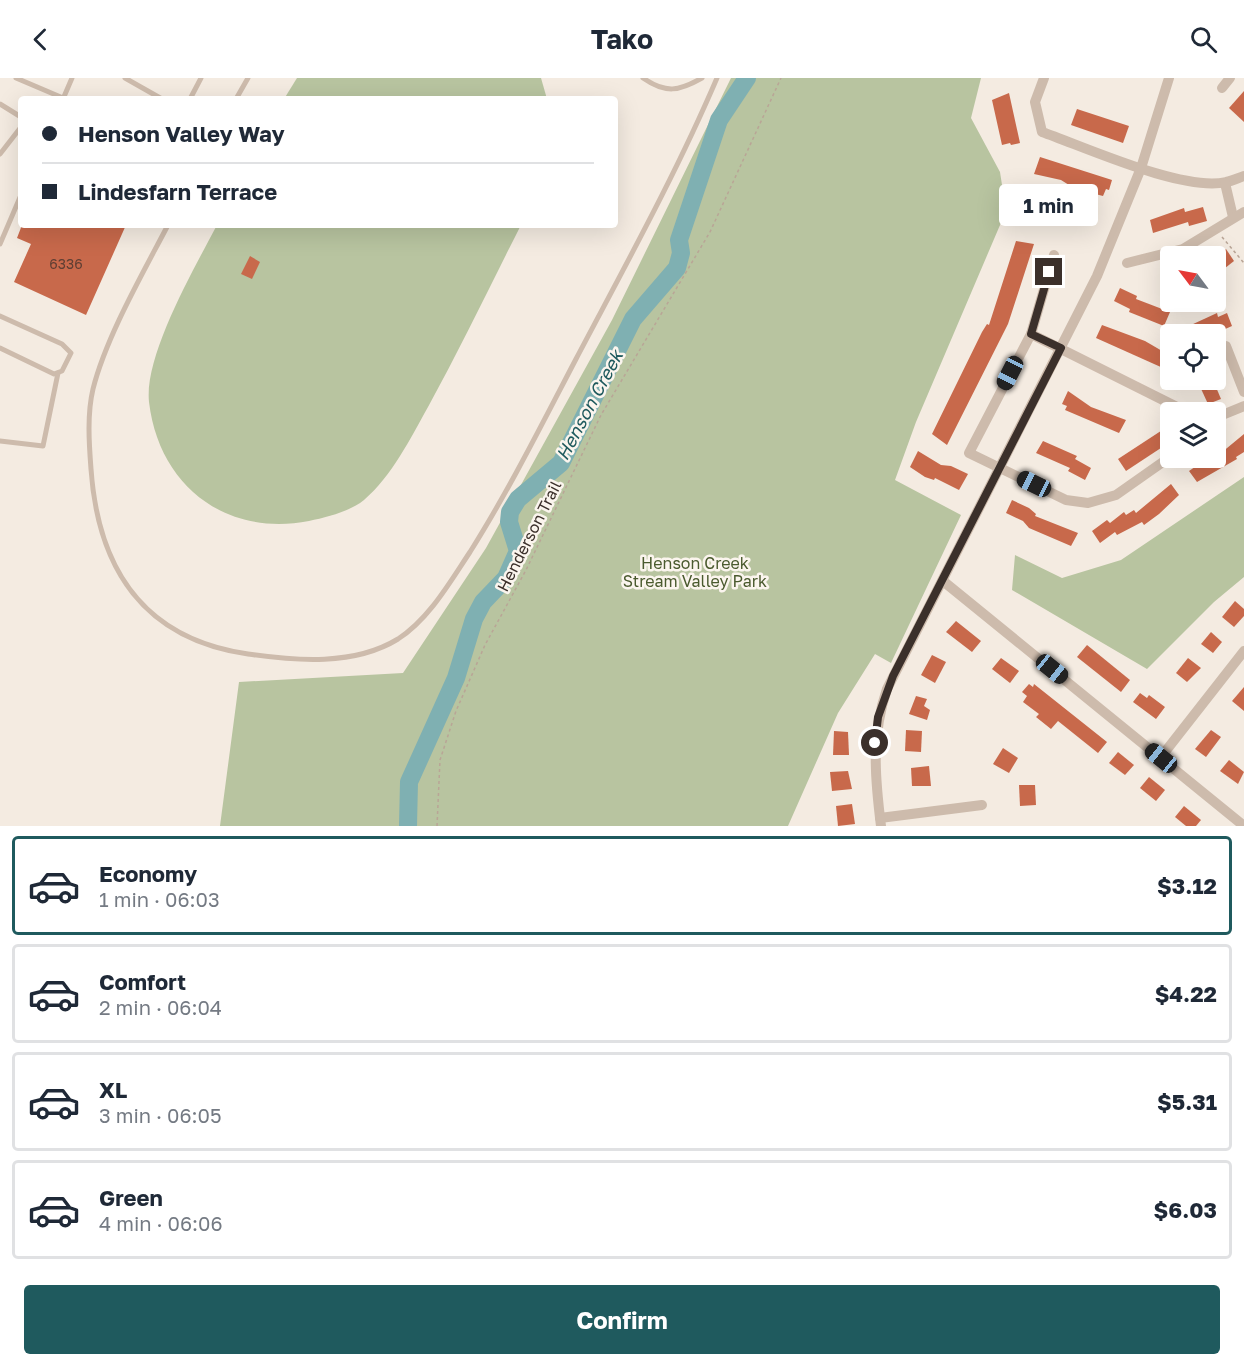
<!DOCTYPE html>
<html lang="en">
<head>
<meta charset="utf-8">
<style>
  :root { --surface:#fff; --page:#f6f6f7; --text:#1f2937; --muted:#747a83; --line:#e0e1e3; --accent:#1f5a5e }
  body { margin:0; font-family:"Golos Text",sans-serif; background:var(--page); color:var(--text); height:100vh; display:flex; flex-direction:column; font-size:22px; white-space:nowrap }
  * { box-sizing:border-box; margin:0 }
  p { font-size:20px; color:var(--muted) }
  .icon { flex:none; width:33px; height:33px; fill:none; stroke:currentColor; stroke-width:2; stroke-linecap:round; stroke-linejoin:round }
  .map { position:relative; height:748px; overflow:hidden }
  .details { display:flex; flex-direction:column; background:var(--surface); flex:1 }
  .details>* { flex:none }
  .guide { position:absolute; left:18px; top:18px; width:600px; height:132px; border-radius:6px; box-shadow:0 6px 24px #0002; display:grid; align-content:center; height:132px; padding:0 24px; background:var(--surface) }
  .needle { width:39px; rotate:302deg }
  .fabs { position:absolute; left:1160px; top:168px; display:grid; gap:12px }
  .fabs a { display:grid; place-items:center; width:66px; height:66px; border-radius:6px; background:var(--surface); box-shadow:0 6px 24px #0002; font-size:30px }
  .end { position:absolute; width:27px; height:27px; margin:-14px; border:8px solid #3b302b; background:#fff; box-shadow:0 0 0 3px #fff }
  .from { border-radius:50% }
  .bubble { position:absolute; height:42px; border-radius:6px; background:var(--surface); box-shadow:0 6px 24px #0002; font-size:20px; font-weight:700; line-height:42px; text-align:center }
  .car { position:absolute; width:18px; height:36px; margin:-18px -9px; border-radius:8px; box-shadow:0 0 4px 2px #0007; background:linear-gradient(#222 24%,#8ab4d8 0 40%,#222 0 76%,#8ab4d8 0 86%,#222 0) }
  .guide b { display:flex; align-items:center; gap:21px; height:57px; font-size:22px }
  .guide b+b { border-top:2px solid var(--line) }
  .guide i { width:15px; height:15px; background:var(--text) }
  ul { padding:10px 0 0; list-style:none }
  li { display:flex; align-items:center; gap:18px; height:99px; margin:0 12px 9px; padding:0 12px; border:3px solid var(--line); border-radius:6px }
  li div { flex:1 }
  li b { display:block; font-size:22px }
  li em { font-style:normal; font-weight:700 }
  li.on { border-color:var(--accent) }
  li>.icon { width:54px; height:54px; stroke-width:1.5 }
  .action { display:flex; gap:12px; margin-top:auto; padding:12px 24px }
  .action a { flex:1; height:69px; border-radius:6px; background:var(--accent); color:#fff; font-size:24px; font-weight:700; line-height:69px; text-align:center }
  header { display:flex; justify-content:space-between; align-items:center; height:78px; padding:0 24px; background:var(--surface); font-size:27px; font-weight:700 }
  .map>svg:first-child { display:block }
</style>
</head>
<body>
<header><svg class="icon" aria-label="back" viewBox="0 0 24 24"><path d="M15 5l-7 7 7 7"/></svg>Tako<svg class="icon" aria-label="search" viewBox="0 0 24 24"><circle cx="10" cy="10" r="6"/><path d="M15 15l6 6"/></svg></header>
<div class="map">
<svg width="1244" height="748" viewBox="0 0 1244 748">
  <rect width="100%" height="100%" fill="#f4ebe1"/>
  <g fill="#b8c4a0">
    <path d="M297,0h244l6,21h-263z"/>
    <path d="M731,0h250l-10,40 29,54 6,39 -90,211 -21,58 66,35 -70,148 -16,-9 -37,59 -50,113h-568l19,-144 164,-9 83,-125 126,-228z"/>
    <path d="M217,147h304c-31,61 -60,122 -93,182 -18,32 -36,69 -64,93 -15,12 -37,17 -55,21 -83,16 -150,-35 -160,-119 -5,-47 46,-135 68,-177z"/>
    <path d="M1244,399v100l-30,25 -67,67 -135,-79 3,-35 47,23 59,-18z"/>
  </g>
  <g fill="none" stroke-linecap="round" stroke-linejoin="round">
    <path stroke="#7fb0b2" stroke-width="18" d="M408,748l1,-44 47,-104 18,-59 9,-17 23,-24 12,-27 -9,-29 1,-10 8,-13 43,-36 72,-144 44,-51 4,-15 -2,-13 40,-120 28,-42"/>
  </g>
  <g fill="#c8694b">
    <path d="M1244,13v31l-15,-14z"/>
    <path d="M1009,15l11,50 -9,2 -1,-2 -8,2 -10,-45z"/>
    <path d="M1077,31l52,17 -6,17 -52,-18z"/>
    <path d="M1040,79l72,23 -3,10 -3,-1 -3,7 -35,-9 1,-2 -8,-5 -27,-6z"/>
    <path d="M1203,129l4,14 -18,5 -1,-4 -35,11 -3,-13 34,-12 1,4z"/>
    <path d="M22,147h104l-40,90 -72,-33 17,-38 -14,-6z"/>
    <path d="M1016,163l18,3 -26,80 -61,121 -15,-11 50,-102 5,-8 2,1z"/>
    <path d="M1226,171l8,12 -19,15v-18z"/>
    <path d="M250,178l10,6 -8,17 -11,-5z"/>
    <path d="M1120,210l17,8 -1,3 34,13 -6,14 -35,-14 1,-3 -16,-8z"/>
    <path d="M1217,235l1,4 9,-4 5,13 -9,4 -1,-4 -27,8 -4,-9z"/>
    <path d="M1102,247l43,16 24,14 -6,13 -67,-30z"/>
    <path d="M1197,302h16l8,19 -13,5z"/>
    <path d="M1068,313l23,16 35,13 -7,13 -54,-23 2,-4 -5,-2z"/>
    <path d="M1170,347v17l-44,29 -8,-12z"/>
    <path d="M1244,356v18l-8,5 1,2 -40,23 -8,-11 16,-11 10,-2z"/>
    <path d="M1043,363l34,15 -2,3 16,9 -6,12 -17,-9 2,-3 -34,-15z"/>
    <path d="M918,373l23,14 10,1 17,8 -9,16 -24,-12 -1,2 -9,-3 -15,-10z"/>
    <path d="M1171,406l8,11 -20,19 -15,11 -2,-3 -25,13 -2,-3 -15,11 -8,-12 15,-11 3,3 14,-11 2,3 8,-5 2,3z"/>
    <path d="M1012,422l17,8 7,6 -1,2 43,17 -7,13 -42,-18 -6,-7 -17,-8z"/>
    <path d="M1235,523l9,8v7l-10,11 -12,-10z"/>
    <path d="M956,543l25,20 -9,11 -26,-20z"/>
    <path d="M1211,554l11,10 -9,11 -12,-9z"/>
    <path d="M1087,567l43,35 -9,12 -44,-35z"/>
    <path d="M932,577l14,7 -11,21 -14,-8z"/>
    <path d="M1001,580l18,13 -9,12 -18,-14z"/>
    <path d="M1188,580l13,10 -14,14 -11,-9z"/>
    <path d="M1029,606l4,3 1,-3 73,58 -9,11 -40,-32 -7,8 -15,-12 3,-3 -16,-12 4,-6 -5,-4z"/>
    <path d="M1244,609v24l-12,-10z"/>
    <path d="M1140,615l7,5 2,-3 16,12 -9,12 -23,-17z"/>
    <path d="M916,618l11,3 -3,7 6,4 -3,10 -18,-6z"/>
    <path d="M906,652l16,1 -1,21 -16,-1z"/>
    <path d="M1211,652l10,7 -15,20 -11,-8z"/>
    <path d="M834,653l14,1 1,23h-16z"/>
    <path d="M1003,670l15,10 -9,15 -16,-9z"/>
    <path d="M1118,674l16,13 -9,10 -16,-12z"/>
    <path d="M1229,682l15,12 -6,12 -18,-13z"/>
    <path d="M929,688l2,20h-19l-1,-18z"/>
    <path d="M848,693l4,18 -20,2 -2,-19z"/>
    <path d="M1149,699l16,13 -9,11 -16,-13z"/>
    <path d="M1019,707h16l1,20 -16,1z"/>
    <path d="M852,726l3,20 -17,2 -2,-20z"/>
    <path d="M1184,728l17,14 -5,6h-10l-11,-9z"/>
  </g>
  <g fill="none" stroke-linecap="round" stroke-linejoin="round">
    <g stroke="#b9a596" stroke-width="1.5" stroke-dasharray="3 3" stroke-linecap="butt">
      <path d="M1222,159l22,26"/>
      <path d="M437,748l3,-66 16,-49 29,-66 41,-75 75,-155 109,-183 71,-154"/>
    </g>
    <g stroke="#cdbbac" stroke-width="5">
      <path d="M16,0l47,20"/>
      <path d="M125,0l37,21"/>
      <path d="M643,0c23,16 36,13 59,0"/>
      <path d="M63,21l9,-21"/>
      <path d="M190,21l11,-21"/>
      <path d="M236,21l12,-21"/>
      <path d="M0,26l21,13"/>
      <path d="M0,76l21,-27"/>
      <path d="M168,147c-25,48 -62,112 -75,164 -6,25 -4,54 -2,80 7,100 53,170 157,185 48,7 106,12 150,-15 31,-20 52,-57 72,-87 39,-62 72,-128 106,-193 49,-93 100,-185 141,-281"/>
      <path d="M0,166l21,-49"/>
      <path d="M0,238l62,28 9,9 -9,18 -8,3 -54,-26"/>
      <path d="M0,363l43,5 15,-73"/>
    </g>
    <g stroke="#cdbbac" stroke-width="10">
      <path d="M1044,0l-9,24 7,30c43,15 141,60 184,50 6,-1 12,-4 18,-6"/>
      <path d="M1222,10l8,-10"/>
      <path d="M1225,105l8,34"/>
      <path d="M1054,177l-23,79 -62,119 97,47 22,3 28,-8 54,-38"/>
      <path d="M1127,185l56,-14 61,-37"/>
      <path d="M1031,256l156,78"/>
      <path d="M1226,268l18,46"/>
      <path d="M1215,340l29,-12"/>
      <path d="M943,503l301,245"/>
      <path d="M1161,679l83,-106"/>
      <path d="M880,740l102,-13"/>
      <path d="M881,748c-6,-48 -10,-91 6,-137l210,-413 44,-108 28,-90"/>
    </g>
  </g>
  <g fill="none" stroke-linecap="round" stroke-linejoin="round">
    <path stroke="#3b302b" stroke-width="8" d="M875,665l3,-26 15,-41 168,-328 -30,-14 18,-62"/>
  </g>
  <g text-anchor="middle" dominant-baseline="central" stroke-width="5" stroke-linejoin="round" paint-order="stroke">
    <g font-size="14" fill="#5e3e33">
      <text x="66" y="185">6336</text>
    </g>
    <g font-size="16" fill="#3b302b" stroke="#fbf5ee">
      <text transform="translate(529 458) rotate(-63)">Henderson Trail</text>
    </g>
    <g font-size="16" fill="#4a5a2e" stroke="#fbf5ee">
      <text x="695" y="485">Henson Creek<tspan x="695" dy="18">Stream Valley Park</tspan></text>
    </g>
    <g font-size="18" font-style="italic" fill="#1f5a5e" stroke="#fbf5ee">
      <text transform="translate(589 327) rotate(-62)">Henson Creek</text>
    </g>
  </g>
</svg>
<div class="fabs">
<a><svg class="needle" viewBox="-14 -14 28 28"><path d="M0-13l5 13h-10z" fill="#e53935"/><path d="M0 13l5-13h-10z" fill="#747a83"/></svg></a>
<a><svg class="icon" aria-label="locate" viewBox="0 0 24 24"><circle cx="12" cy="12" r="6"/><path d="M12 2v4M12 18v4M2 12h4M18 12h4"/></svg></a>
<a><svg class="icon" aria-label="layers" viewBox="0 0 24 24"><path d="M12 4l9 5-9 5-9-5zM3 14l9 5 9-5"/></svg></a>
</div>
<i class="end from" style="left:875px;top:665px"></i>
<i class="end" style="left:1049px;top:194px"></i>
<div class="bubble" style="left:999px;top:106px;width:99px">1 min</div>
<i class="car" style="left:1010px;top:295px;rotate:207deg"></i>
<i class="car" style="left:1034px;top:406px;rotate:296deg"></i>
<i class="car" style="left:1052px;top:591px;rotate:129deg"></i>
<i class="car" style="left:1161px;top:680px;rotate:309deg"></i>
<div class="guide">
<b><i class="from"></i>Henson Valley Way</b>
<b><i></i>Lindesfarn Terrace</b>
</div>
</div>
<section class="details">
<ul>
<li class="on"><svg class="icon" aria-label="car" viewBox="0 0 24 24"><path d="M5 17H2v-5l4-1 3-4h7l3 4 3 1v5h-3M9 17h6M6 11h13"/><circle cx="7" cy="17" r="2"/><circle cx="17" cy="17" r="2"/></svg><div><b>Economy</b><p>1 min · 06:03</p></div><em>$3.12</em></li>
<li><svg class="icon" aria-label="car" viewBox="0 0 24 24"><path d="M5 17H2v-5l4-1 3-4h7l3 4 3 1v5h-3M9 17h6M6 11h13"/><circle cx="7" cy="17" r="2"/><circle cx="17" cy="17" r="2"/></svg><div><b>Comfort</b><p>2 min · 06:04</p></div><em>$4.22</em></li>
<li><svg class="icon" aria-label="car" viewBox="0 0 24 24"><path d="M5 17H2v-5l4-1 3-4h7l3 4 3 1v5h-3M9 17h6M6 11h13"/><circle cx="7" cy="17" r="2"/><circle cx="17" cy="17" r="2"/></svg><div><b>XL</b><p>3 min · 06:05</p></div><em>$5.31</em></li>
<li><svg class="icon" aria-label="car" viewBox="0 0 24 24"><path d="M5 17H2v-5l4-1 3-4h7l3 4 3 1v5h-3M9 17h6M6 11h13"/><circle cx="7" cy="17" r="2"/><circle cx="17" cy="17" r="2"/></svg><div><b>Green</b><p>4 min · 06:06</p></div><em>$6.03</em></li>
</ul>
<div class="action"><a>Confirm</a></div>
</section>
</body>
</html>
